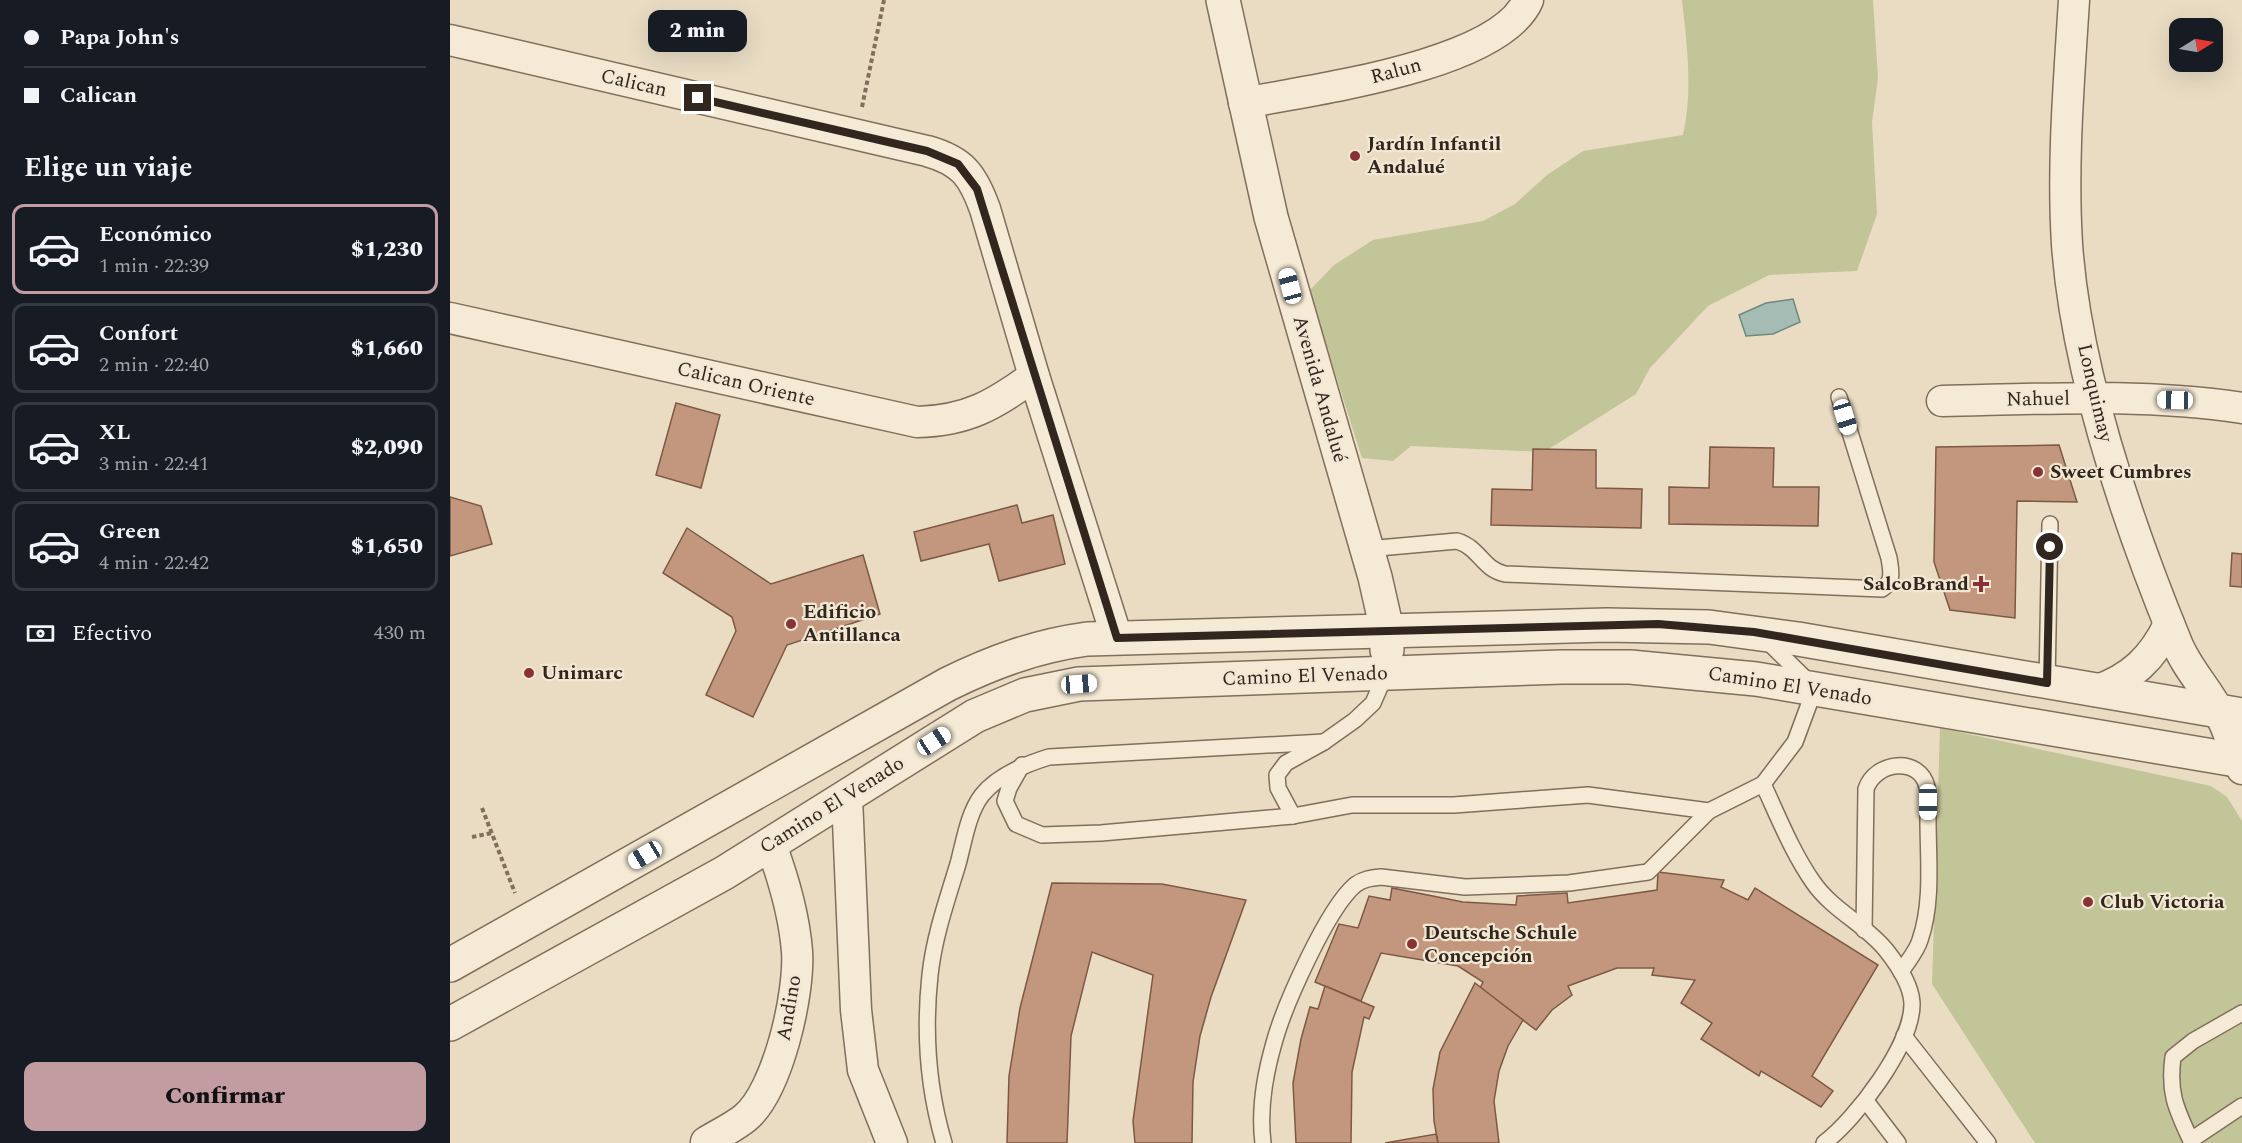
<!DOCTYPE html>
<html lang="es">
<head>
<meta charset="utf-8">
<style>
  :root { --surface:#171b24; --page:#242831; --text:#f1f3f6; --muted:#9ea1a6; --line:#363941; --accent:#c29ca0 }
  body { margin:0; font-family:Spectral,serif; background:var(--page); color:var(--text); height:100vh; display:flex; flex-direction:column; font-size:22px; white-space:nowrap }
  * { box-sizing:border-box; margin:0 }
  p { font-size:20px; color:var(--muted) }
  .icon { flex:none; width:33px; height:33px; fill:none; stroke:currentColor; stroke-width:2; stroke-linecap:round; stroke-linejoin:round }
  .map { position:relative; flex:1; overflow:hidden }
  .panel { display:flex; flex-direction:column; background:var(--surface); width:450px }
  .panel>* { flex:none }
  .guide { display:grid; align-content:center; height:132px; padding:0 24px; background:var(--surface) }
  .needle { width:39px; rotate:79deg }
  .fabs { position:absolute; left:1719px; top:18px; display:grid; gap:12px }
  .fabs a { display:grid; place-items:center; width:54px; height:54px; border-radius:12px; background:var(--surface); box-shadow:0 6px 24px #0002; font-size:30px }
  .end { position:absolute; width:27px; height:27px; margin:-14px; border:8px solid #32271e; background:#fff; box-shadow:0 0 0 3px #fff }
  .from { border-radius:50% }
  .bubble { position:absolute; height:42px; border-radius:12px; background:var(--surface); box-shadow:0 6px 24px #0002; font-size:20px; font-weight:800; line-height:42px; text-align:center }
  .car { position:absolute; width:18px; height:36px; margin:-18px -9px; border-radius:8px; box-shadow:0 0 4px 2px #0007; background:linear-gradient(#fff 24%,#345 0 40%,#fff 0 76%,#345 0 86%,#fff 0) }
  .guide b { display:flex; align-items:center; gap:21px; height:57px; font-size:22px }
  .guide b+b { border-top:2px solid var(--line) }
  .guide i { width:15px; height:15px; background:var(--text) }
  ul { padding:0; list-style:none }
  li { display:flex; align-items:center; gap:18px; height:90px; margin:0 12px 9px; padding:0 12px; border:3px solid var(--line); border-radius:12px }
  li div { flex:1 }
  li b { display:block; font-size:22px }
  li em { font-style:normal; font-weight:800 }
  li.on { border-color:var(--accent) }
  li>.icon { width:54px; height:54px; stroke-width:1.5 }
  h2 { padding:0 24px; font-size:27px; line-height:72px }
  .pay { display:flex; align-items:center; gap:15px; height:66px; padding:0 24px; font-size:22px }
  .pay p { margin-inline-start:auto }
  .action { display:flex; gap:12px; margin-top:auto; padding:12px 24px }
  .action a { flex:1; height:69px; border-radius:12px; background:var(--accent); color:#111; font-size:24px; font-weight:800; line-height:69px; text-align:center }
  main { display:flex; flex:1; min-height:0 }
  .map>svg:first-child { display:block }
</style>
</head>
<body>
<main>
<section class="panel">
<div class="guide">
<b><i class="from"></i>Papa John's</b>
<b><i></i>Calican</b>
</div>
<h2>Elige un viaje</h2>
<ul>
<li class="on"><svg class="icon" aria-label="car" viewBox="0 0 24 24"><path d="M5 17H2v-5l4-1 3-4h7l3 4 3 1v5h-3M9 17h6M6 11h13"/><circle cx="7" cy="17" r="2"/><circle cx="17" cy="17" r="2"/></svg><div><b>Económico</b><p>1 min · 22:39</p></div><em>$1,230</em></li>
<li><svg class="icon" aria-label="car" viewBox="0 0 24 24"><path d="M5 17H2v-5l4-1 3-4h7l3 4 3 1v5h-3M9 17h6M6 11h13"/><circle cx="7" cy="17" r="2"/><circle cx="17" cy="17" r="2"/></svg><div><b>Confort</b><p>2 min · 22:40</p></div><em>$1,660</em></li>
<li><svg class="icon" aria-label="car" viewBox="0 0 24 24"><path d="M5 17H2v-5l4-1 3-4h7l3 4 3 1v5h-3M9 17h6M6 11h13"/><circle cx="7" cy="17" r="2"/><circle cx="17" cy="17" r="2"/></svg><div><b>XL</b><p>3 min · 22:41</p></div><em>$2,090</em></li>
<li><svg class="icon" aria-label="car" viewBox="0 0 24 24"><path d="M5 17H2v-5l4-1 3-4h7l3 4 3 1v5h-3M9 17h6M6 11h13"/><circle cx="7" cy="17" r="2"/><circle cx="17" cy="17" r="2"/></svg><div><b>Green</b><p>4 min · 22:42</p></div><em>$1,650</em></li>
</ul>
<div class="pay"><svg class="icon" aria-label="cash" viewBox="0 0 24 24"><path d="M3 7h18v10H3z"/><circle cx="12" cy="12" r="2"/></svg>Efectivo<p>430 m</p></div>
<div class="action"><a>Confirmar</a></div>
</section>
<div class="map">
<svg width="1792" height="1143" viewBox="0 0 1792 1143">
  <rect width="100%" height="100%" fill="#e9dcc3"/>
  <g fill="#c2c598">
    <path d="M1232,0h191l5,78 -6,44 5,92 -20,57 -88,4 -61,31 -58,62 -14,26 -92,58 -133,-6 -18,15 -31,-3 -53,-167 25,-26 39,-25 110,-19 32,-17 32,-29 36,-24 100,-16c10,-44 4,-90 -1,-135z"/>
    <path d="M1490,728l271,58 16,11 15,24v322h-207l-103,-159z"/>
  </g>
  <path fill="#a5bcb4" stroke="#6d8981" stroke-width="1.5" d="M1343,299l7,23 -27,12 -27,2 -7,-21 27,-12z"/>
  <g fill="#c3977d" stroke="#7d5944" stroke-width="1.5">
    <path d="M226,403l44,12 -19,73 -45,-13z"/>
    <path d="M1609,445l18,57 -60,-1 -2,117 -65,-8 -16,-48 2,-115z"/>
    <path d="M1260,447l64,1 -1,39h46l-1,39 -149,-2v-37l40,1z"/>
    <path d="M1083,449l63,1v38l46,1 -1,39 -150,-3 1,-36 40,1z"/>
    <path d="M0,497l31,9 11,38 -42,12z"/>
    <path d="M567,505l5,18 31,-8 12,49 -66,17 -10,-37 -68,17 -7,-29z"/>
    <path d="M237,528l84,56 92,-29 17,59 -93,31 -34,72 -47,-22 30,-64 -4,-14 -69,-44z"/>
    <path d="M1782,553l10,1v33l-12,-1z"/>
    <path d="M1208,872l66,8 -3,7 27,13 7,-12 123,77 -66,111 21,15 -12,16 -60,-36 -2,5 -58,-37 11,-16 -31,-20 14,-23 -43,-5 2,-7h-37l-49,18 4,9 -20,15 -16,20 -56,-42 3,-6 -25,-16 -77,-13 -20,48 -46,-19 24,-58 19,4 11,-32 21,4 2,-12 71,14 53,3 1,-9 50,-3 1,10 89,-13z"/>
    <path d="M602,883l110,1 84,16 -35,97 -11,39 -7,46 -1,61h-57l-2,-22 20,-146 -61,-23 -21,84 -4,107h-60l2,-67 11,-68z"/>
    <path d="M1025,983l48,37 -15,26 -9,25 -5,30 5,42h-61l-4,-22 -1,-32 7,-37z"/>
    <path d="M875,986l49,21 -5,12 -5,-2 -12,55 -1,71h-55l-3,-60 8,-44 9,-32 8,2z"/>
    <path d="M986,1134l2,9h-53z"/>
  </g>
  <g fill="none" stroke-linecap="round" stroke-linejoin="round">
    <g stroke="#816e5c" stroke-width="18">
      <g id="service">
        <path d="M917,549l90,-8c23,7 25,28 48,33l377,15c12,-8 9,-18 7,-31l-50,-161"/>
        <path d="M1597,683l3,-159"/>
        <path d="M572,765l-13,23 -4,13 11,23 26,11 59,-2 192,-17 59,-11h102l134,-10 121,16 54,-27 32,-42 20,-54 -48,-47"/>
        <path d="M1313,784c15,32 29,68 50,98 19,28 52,42 73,68 12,15 25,34 26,53 1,41 -56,116 -88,140"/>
        <path d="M843,816l-15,-28 -1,-13 9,-12 38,-21 31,-22 18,-17 13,-30"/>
        <path d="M1414,930l2,-141c9,-28 54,-33 61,-2 3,10 1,23 1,33 0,38 5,83 -8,120 -3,11 -13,22 -19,32"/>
        <path d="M1454,1036l84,107"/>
        <path d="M1416,1101l32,42"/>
        <path d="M1741,1140l51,-34"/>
        <path d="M494,1143c-16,-54 -20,-112 -14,-168 4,-38 17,-75 28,-111 6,-22 10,-51 24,-69 16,-20 44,-31 67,-38l275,-15"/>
        <path d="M813,1143c-4,-32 2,-69 11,-100 10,-37 53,-134 81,-158 8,-6 16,-7 26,-8l84,10 104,-4 79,-11 61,-61"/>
        <path d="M1742,1143c-15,-33 -24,-48 -19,-86l20,-16 49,-28"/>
      </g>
    </g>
    <g stroke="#816e5c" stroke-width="33">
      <g id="minor">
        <path d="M1624,0c-5,81 -12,163 -7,244 9,129 60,277 109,397 10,27 31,47 44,73 9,17 14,37 22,55"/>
        <path d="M0,40l477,111c36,10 46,25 58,58l49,167 83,262"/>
        <path d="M794,103c66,-13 256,-37 284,-103"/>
        <path d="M0,318l467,104c50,-1 77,-17 117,-46"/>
        <path d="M1492,401c100,-2 201,-8 300,7"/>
        <path d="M1645,691c36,-12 58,-33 74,-67"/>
        <path d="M397,797l9,213 7,60 29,73"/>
        <path d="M256,1142c13,-8 28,-15 39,-24 33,-27 55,-125 52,-167 -3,-37 -13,-71 -26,-106"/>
      </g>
    </g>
    <g stroke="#816e5c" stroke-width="36">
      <g id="tertiary">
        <path d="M773,0l48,217 104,360 12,53v20"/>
        <path d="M0,965l498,-281c45,-22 88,-38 139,-45l520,-14 102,2 89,12 444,76"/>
        <path d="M0,1024l274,-151 251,-157 50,-21 54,-11 483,-17h68l126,12 486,82"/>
      </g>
    </g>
    <g stroke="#816e5c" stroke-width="4" stroke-dasharray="4.5 3" stroke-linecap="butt">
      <path d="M412,107l22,-107"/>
      <path d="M32,808l33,85"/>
      <path d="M22,837l20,-4"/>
    </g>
    <use href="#service" stroke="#f5ead5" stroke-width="15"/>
    <use href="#minor" stroke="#f5ead5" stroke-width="30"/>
    <use href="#tertiary" stroke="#f5ead5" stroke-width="33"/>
  </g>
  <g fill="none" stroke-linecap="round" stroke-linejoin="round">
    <path stroke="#32271e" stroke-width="8" d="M248,98l229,53 31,13 19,25 140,449 541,-14 96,8 293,51 3,-136"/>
  </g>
  <g fill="#893236" stroke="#f1e7d2" stroke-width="2">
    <circle cx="905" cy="156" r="6"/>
    <circle cx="1588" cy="472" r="6"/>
    <path d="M1528 575h6v6h6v6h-6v6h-6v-6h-6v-6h6z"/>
    <circle cx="341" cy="624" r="6"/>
    <circle cx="79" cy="673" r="6"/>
    <circle cx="1638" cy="902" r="6"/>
    <circle cx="962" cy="944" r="6"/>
  </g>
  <g text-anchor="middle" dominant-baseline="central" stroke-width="4.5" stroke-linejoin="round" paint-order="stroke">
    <g font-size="20" fill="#32271e" stroke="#f1e7d2">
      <text transform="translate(946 71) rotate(-15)">Ralun</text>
      <text transform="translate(184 83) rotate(13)">Calican</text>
      <text transform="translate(296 384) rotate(13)">Calican Oriente</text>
      <text transform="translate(870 389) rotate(74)">Avenida Andalué</text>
      <text transform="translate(1645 393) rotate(77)">Lonquimay</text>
      <text transform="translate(1588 399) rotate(-1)">Nahuel</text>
      <text transform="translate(855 676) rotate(-2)">Camino El Venado</text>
      <text transform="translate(1340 686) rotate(9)">Camino El Venado</text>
      <text transform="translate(382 805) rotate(-32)">Camino El Venado</text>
      <text transform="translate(339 1008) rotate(-80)">Andino</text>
    </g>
    <g font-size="20" font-weight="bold" fill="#32271e" stroke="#f1e7d2" text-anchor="start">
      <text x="917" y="144">Jardín Infantil<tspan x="917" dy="23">Andalué</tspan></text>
      <text x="1600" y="472">Sweet Cumbres</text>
      <text x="1519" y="584" text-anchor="end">SalcoBrand</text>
      <text x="353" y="612">Edificio<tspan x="353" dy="23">Antillanca</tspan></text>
      <text x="91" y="673">Unimarc</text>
      <text x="1650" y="902">Club Victoria</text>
      <text x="974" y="933">Deutsche Schule<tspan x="974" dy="23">Concepción</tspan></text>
    </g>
  </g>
</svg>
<div class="fabs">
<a><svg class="needle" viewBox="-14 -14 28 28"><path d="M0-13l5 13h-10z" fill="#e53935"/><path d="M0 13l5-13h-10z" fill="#9ea1a6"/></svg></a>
</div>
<i class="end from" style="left:1600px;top:547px"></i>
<i class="end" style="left:248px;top:98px"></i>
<div class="bubble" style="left:198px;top:10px;width:99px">2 min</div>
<i class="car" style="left:840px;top:286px;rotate:345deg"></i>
<i class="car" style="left:1725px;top:400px;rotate:271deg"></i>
<i class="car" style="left:1395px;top:417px;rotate:163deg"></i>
<i class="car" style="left:629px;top:684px;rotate:86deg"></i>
<i class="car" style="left:484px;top:741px;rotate:57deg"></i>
<i class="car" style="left:1478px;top:802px;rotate:180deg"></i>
<i class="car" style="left:195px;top:855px;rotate:239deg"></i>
</div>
</main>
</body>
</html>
